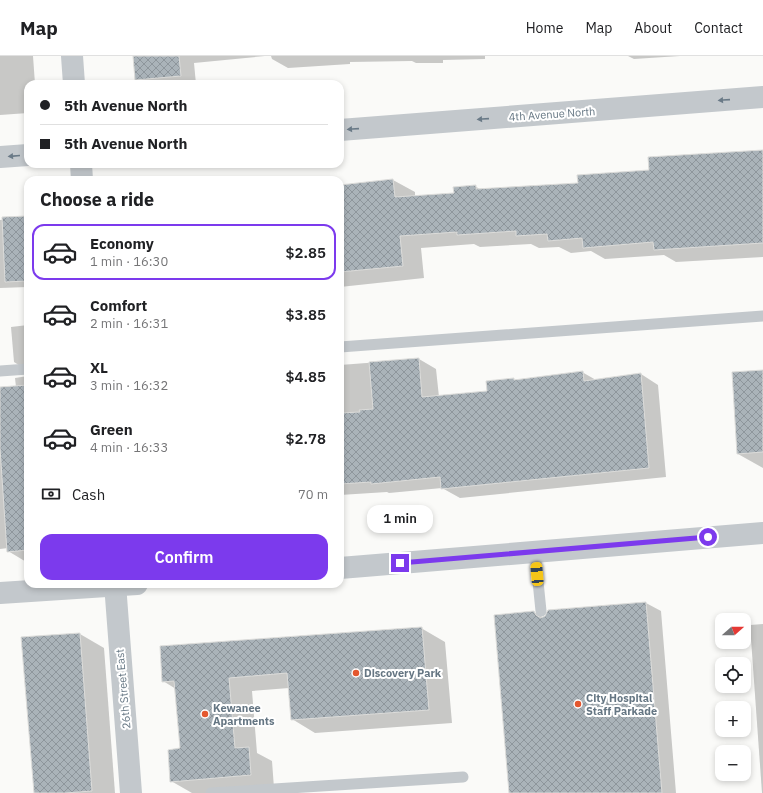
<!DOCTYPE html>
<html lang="en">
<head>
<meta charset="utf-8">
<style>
  :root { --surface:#fff; --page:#f6f6f6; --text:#202124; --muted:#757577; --line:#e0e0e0; --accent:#7c3aed }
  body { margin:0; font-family:"IBM Plex Sans",sans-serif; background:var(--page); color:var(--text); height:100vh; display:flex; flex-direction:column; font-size:15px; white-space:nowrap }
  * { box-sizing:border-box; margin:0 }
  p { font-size:13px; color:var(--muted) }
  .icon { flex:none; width:22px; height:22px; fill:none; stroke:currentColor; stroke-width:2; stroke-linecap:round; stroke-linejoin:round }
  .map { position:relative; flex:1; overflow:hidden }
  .side { position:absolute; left:24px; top:120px; width:320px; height:412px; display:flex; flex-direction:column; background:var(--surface); border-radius:12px; box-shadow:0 2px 6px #0003 }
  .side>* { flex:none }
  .hud { position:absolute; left:24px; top:24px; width:320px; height:88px; border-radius:12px; box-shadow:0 2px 6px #0003; display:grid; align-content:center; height:88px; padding:0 16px; background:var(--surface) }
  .needle { width:26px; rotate:69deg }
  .controls { position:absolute; left:715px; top:557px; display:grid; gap:8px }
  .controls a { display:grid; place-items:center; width:36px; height:36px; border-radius:8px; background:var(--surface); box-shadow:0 2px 6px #0003; font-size:20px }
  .end { position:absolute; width:18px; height:18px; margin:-9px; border:5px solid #7c3aed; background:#fff; box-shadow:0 0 0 2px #fff }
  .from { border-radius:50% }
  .bubble { position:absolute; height:28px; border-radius:12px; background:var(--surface); box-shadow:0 2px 6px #0003; font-size:13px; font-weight:600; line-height:28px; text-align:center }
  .car { position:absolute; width:12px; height:24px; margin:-12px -6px; border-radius:5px; box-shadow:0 0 3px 1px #0007; background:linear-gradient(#f5c518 24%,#345 0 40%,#f5c518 0 76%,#345 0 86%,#f5c518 0) }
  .hud b { display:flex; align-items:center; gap:14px; height:38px; font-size:15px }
  .hud b+b { border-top:1px solid var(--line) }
  .hud i { width:10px; height:10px; background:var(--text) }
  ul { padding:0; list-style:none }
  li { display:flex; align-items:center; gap:12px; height:56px; margin:0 8px 6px; padding:0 8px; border:2px solid transparent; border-radius:12px }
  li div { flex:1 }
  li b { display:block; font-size:15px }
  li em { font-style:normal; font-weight:600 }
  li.active { border-color:var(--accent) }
  li>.icon { width:36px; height:36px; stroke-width:1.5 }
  h2 { padding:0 16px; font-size:18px; line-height:48px }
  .pay { display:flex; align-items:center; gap:10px; height:44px; padding:0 16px; font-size:15px }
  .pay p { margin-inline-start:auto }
  .button { display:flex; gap:8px; margin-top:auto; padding:8px 16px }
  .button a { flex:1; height:46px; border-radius:12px; background:var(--accent); color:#fff; font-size:16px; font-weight:600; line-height:46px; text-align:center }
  header { display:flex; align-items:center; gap:24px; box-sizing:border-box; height:56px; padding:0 20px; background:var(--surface); border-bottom:1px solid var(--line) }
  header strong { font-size:19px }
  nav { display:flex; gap:22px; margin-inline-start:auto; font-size:14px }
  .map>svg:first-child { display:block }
</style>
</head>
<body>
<header>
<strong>Map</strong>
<nav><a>Home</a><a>Map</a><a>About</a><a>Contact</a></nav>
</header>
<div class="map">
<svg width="763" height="737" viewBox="0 0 763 737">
  <defs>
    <pattern id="building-cross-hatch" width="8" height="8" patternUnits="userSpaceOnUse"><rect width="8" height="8" fill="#aab3b9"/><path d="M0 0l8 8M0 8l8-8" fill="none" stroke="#8e969c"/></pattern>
  </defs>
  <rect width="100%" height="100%" fill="#fafaf8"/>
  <g fill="#0003">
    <path d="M0,0h33l2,28h-7v29l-28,2z"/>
    <path d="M134,0h131l-71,7 2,21h-52l-8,-5z"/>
    <path d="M271,0h214v3l-42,1v3h-27l-4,-2 -62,1v2l-62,4 -16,-9z"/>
    <path d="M628,0h52l-46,3z"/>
    <path d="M763,95v106l-87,5 -12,-7 -59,4 -14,-8 -20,2 -12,-6 -20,1 -8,-4 -51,3 -6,-3 -53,4 3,30 -84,9v-101l53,-6 22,12v5l40,-3 20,-8 6,4 98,-6z"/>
    <path d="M28,161v70l-28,1v-68z"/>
    <path d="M28,269v46l-14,-9 -3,-35z"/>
    <path d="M419,303l17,10 3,28 49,-5 25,-13 3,2 66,-9 14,8 45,-6 17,11 8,92 -206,21 -18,-10 -53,5 -2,-1 -47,3v-130z"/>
    <path d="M763,315v97l-25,-14z"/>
    <path d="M28,320v187l-20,-12v-3l-8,1v-161l16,-1 -1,-9z"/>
    <path d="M646,547l15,8 15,182h-166l24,-181 10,6z"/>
    <path d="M763,568v169h-1l-12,-168z"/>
    <path d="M421,572l24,14 7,81 -137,10 -23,-14 -3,-31 -37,3 5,62 15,8 2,27 -59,5h-23l-21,-12 10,-32 -5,-60 -13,-8z"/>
    <path d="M80,578l24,14 11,145h-80z"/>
  </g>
  <g fill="url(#building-cross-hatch)" stroke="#dcdcda">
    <path d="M133,0h46l2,20 -46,4z"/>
    <path d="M763,94v93l-109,7 -1,-8 -70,6 -1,-10 -34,3 -1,-7 -31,2v-5l-59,4v-3l-57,4 3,30 -63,6v-87l53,-6 2,18 59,-4 -1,-6 23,-2v4l102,-6 -1,-8 72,-5 -1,-13z"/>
    <path d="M28,160v65l-23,1 -3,-65z"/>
    <path d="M419,302l3,39 65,-6 -1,-10 28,-3v2l69,-9 1,10 57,-8 8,95 -208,21 -1,-12 -69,7v-2l-31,2v-71l20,-1 -1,-2 14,-1 -4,-47z"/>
    <path d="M763,314v82l-26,2 -5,-82z"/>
    <path d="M28,329v165l-21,2 -7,-104v-61z"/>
    <path d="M646,546l16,191h-153l-15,-178 40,-4 2,4 5,3 4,-2 3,-6z"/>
    <path d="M422,571l7,83 -138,10 -4,-47 -58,5 6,70 14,-1 2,28 -81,7 -2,-32 12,-2 -6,-67 -12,1 -2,-36z"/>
    <path d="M80,577l12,158 -27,2h-31l-13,-156z"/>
  </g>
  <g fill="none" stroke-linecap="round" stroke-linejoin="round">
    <g stroke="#c3c8cc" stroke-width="11">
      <path d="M340,291l423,-31"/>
      <path d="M0,315l28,-2"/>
      <path d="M535,496l6,59"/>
      <path d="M211,737l252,-16"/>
    </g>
    <g stroke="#c3c8cc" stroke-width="22">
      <path d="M72,0l2,28"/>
      <path d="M340,74l423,-33"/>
      <path d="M0,101l28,-2"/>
      <path d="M81,108l1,16"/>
      <path d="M340,512l423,-35"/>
      <path d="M115,528l16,209"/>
      <path d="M0,537l137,-9"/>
    </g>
  </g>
  <defs><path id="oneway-solid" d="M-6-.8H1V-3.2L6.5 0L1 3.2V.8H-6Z"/></defs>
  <g fill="#6a7a87">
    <use href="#oneway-solid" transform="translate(724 44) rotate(176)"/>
    <use href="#oneway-solid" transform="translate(483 63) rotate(176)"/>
    <use href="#oneway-solid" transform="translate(353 73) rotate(176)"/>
    <use href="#oneway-solid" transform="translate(14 100) rotate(175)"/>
  </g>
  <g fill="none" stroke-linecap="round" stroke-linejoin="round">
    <path stroke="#7c3aed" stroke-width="5" d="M400,507l308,-26"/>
  </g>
  <g fill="#e4572e" stroke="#fff" stroke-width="1.5">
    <circle cx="356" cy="617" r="4"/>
    <circle cx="578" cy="648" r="4"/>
    <circle cx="205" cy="658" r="4"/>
  </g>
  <g text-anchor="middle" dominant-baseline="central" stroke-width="4" stroke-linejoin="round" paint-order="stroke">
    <g font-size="11" fill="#657683" stroke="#fff">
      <text transform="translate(552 58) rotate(-4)">4th Avenue North</text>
      <text transform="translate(123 633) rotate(-95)">26th Street East</text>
    </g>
    <g font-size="11" font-weight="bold" fill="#657683" stroke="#fff" text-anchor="start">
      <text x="364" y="617">Discovery Park</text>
      <text x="586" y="642">City Hospital<tspan x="586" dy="13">Staff Parkade</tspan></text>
      <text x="213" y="652">Kewanee<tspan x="213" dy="13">Apartments</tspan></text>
    </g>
  </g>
</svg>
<div class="controls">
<a><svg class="needle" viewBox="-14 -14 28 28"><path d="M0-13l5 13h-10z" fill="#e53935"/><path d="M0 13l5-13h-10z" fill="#757577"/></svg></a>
<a><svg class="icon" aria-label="locate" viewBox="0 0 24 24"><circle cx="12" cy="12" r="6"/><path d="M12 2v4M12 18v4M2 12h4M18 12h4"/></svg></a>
<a>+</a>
<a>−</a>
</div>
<i class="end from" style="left:708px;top:481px"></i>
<i class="end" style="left:400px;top:507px"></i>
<div class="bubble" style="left:367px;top:449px;width:66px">1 min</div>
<i class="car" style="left:537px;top:518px;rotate:355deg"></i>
<div class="hud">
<b><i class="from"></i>5th Avenue North</b>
<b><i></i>5th Avenue North</b>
</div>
<section class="side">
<h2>Choose a ride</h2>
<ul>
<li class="active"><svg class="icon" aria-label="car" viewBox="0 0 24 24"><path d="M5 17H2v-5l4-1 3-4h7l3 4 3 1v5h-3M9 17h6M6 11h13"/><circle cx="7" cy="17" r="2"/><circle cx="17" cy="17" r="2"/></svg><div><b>Economy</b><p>1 min · 16:30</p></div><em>$2.85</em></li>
<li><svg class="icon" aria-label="car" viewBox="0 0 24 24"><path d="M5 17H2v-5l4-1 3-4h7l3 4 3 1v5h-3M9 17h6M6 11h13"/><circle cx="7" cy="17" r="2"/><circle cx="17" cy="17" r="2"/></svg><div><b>Comfort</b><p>2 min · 16:31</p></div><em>$3.85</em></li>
<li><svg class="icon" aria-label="car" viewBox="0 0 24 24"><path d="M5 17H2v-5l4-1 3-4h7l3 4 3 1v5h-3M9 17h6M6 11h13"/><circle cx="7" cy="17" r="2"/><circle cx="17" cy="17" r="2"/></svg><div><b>XL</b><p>3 min · 16:32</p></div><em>$4.85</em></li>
<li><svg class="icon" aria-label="car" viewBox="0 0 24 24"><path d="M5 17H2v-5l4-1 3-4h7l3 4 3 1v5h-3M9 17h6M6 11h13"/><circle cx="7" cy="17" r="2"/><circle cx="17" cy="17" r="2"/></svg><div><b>Green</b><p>4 min · 16:33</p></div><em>$2.78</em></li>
</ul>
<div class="pay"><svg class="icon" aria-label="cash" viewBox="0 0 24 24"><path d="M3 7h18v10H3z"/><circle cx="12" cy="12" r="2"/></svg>Cash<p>70 m</p></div>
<div class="button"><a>Confirm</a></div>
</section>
</div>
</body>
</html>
